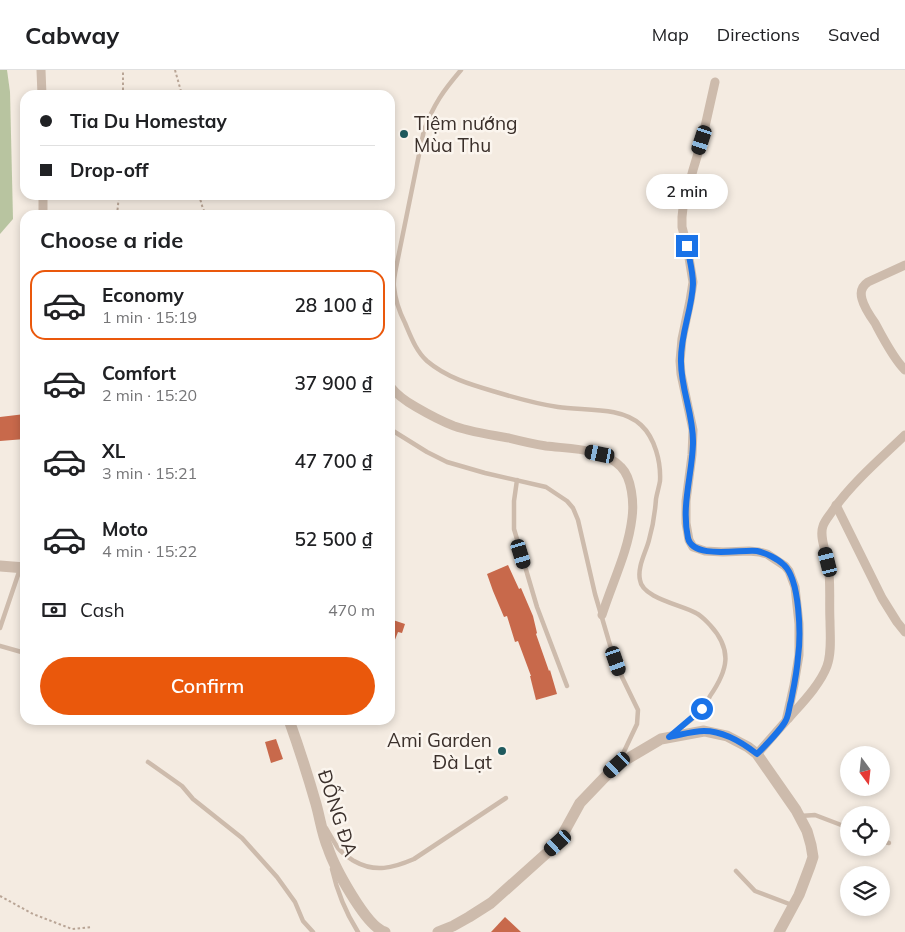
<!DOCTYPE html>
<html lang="en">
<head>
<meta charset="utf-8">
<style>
  :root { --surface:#fff; --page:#f2f2f2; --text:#202124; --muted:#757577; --line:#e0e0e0; --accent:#ea580c }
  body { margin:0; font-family:Mulish,sans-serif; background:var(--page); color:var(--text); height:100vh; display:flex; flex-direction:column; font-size:19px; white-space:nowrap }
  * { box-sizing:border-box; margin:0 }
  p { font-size:16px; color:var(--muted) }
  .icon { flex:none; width:28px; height:28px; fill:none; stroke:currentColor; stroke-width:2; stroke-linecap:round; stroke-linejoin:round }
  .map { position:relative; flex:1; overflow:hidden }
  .side { position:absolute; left:20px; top:140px; width:375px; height:515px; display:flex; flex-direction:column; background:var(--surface); border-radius:15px; box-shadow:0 2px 8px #0003 }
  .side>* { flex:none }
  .guide { position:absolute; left:20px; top:20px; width:375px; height:110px; border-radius:15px; box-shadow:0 2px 8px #0003; display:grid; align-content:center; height:110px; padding:0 20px; background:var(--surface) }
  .needle { width:32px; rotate:165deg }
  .fabs { position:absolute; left:840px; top:676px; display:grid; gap:10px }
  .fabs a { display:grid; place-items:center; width:50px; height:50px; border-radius:50%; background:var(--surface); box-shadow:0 2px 8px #0003; font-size:25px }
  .end { position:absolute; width:22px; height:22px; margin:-11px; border:6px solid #1a73e8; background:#fff; box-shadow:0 0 0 2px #fff }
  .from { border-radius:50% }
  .bubble { position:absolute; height:35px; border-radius:18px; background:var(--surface); box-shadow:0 2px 8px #0003; font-size:16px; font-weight:600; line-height:35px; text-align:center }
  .car { position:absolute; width:15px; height:30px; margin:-15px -8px; border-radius:6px; box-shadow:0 0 4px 1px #0007; background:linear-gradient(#222 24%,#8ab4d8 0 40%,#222 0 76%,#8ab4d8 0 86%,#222 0) }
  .guide b { display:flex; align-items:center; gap:18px; height:48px; font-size:19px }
  .guide b+b { border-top:1px solid var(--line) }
  .guide i { width:12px; height:12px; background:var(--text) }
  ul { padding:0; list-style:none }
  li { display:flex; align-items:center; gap:15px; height:70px; margin:0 10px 8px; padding:0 10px; border:2px solid transparent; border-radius:15px }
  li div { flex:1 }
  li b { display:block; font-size:19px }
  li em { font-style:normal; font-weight:600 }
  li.selected { border-color:var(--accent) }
  li>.icon { width:45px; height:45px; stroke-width:1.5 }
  h2 { padding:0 20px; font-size:22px; line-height:60px }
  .pay { display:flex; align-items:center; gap:12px; height:55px; padding:0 20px; font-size:19px }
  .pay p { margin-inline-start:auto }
  .primary-button { display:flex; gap:10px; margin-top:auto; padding:10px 20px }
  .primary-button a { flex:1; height:58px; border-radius:30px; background:var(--accent); color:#fff; font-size:20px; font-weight:600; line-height:58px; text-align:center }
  header { display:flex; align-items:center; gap:30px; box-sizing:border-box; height:70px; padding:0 25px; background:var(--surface); border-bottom:1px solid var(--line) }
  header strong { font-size:24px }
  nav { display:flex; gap:28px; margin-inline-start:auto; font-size:18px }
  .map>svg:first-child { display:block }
</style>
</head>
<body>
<header>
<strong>Cabway</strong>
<nav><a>Map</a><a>Directions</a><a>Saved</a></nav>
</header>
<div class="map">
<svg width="905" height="862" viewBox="0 0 905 862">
  <rect width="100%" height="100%" fill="#f4ebe1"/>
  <path fill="#b8c4a0" d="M0,0h7l3,22 3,127 -13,15z"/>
  <g fill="#c8694b">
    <path d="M25,344v25l-25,2v-24z"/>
    <path d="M508,495l11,24 2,-1 12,28 4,17 -1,1 13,37 1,-1 7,24 -21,6 -6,-24h1l-13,-35 -3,1 -8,-26 -3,1 -11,-26 -6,-17z"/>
    <path d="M390,549l15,5 -3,9 -4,-1 -7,18z"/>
    <path d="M276,669l7,20 -12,4 -6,-21z"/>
    <path d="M505,847l16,15h-30z"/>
  </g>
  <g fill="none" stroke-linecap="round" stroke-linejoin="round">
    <g stroke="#b9a596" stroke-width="2" stroke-dasharray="2.5 2.5" stroke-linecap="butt">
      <path d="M175,0l7,25"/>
      <path d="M123,25v-25"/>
      <path d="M199,125l4,14 4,6"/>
      <path d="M117,145l2,-20"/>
      <path d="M0,826l33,18 39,15 20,-2"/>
    </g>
    <g stroke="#cdbbac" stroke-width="4.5">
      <path d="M461,0c-18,21 -27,34 -37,60l-28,138c-1,6 -3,13 -2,19 1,11 6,26 11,36 6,14 11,28 22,38 20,17 45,24 69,31 20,6 41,12 62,15 25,4 63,-1 83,18 14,13 20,37 19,56 -1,6 -3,12 -4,18 -1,14 -3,27 -7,41 -3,12 -12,27 -9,40 2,18 42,25 56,33 6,3 10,8 14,12 23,25 18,45 0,71 -2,4 -4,9 -7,13 -7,9 -21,17 -29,24"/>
      <path d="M390,359l37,23 20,10 38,11 61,14 21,14 6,7 5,12 17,74 15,51 12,32 16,33 -1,14 -17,36"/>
      <path d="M517,410l-3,21v28l23,78 30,79"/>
      <path d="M0,558l20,-59"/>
      <path d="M0,576l25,7"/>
      <path d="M148,692l34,24 11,13 49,39 35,39 18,25 8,19 10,11"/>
      <path d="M800,746l15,-1 34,13"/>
      <path d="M326,758c4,7 8,14 12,20 5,6 10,9 16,13 21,12 39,7 60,-2l92,-61"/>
      <path d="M881,771l8,2"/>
      <path d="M332,799c5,22 14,44 26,63"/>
      <path d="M736,801l19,20 37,14"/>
    </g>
    <g stroke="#cdbbac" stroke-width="9">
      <path d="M41,0l1,25"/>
      <path d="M715,12l-13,58 -9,30 -10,38 -1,9v10l5,19 6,36 -3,19 -8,38 -2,22 1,13 12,56 -1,25 -6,46v22l3,17 4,7 12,4 18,1 26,-1 10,1 8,2 18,12 4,5 6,16 4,37v31l-5,30 -8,36 -29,33"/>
      <path d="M43,125v20"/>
      <path d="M905,195l-37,17c-6,4 -8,10 -6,17 2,8 8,17 13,24 8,15 18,35 30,47"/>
      <path d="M390,316c7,9 17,16 26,21 12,7 25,14 38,19 17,6 37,9 55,12 12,3 25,6 37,8 25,3 57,2 75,21 11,11 13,36 11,51 -4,34 -20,65 -30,97"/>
      <path d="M836,435l46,93 15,24 8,10"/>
      <path d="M788,649c13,-15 32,-34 39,-53 5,-14 3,-31 3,-45 -1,-19 1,-39 -2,-58 -2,-12 -9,-26 -5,-37 2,-6 7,-11 10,-16 20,-28 47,-51 72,-75"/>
    </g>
    <g stroke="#cdbbac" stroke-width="11">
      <path d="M0,496l25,2"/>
      <path d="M289,650c10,28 19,56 27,84 4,14 6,30 12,44 6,18 38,79 57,84"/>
      <path d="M438,862l15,-6 16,-9 22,-14 67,-60 22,-40 23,-24 14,-14 44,-26 43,-8 23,5 21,11 9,7 39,56 11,21 4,14 2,12 -3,9 -11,29 -20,37"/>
    </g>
  </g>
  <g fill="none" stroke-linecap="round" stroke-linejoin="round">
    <path stroke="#1a73e8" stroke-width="6" d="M687,176c2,12 6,25 6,38 -1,26 -13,51 -12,78 0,28 13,54 12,82 -1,31 -12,62 -5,94 5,22 53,11 69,13 9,2 21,8 27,14 16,15 17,70 14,92 -1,15 -4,29 -7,44 -2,6 -2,13 -5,19 -3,7 -22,27 -29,34 -14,-11 -34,-23 -53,-23 -11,0 -24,4 -35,6l33,-28"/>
  </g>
  <g fill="#1f5a5e" stroke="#fbf5ee" stroke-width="2">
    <circle cx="404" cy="64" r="5"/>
    <circle cx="502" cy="681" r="5"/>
  </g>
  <g text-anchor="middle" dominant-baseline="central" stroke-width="5" stroke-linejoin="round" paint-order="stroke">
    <g font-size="19" fill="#3b302b" stroke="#fbf5ee" text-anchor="start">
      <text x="414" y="53">Tiệm nướng<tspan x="414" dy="22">Mùa Thu</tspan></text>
      <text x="492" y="670" text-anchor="end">Ami Garden<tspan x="492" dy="22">Đà Lạt</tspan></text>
    </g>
    <g font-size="19" fill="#3b302b" stroke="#fbf5ee">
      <text transform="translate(338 743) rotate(72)">ĐỐNG ĐA</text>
    </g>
  </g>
</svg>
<div class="fabs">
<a><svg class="needle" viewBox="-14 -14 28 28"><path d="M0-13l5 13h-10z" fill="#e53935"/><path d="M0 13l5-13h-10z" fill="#757577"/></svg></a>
<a><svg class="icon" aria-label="locate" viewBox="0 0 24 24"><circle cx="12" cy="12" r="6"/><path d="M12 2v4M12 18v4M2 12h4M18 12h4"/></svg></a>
<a><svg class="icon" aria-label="layers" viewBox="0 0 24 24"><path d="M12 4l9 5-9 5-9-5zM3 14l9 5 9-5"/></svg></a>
</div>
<i class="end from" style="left:702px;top:639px"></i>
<i class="end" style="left:687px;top:176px"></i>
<div class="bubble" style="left:646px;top:104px;width:82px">2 min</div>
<i class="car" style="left:702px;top:70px;rotate:198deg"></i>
<i class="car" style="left:600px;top:384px;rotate:282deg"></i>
<i class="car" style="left:521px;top:484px;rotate:163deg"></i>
<i class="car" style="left:828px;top:492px;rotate:346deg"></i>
<i class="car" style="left:616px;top:591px;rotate:161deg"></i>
<i class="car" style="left:617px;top:695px;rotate:227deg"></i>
<i class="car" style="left:558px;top:773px;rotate:228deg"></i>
<div class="guide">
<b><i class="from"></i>Tia Du Homestay</b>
<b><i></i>Drop-off</b>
</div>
<section class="side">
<h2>Choose a ride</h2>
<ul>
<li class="selected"><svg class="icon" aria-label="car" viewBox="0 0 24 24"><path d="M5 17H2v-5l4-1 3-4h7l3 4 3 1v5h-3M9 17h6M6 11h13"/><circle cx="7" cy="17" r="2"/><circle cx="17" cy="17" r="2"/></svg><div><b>Economy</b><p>1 min · 15:19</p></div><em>28 100 ₫</em></li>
<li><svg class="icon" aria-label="car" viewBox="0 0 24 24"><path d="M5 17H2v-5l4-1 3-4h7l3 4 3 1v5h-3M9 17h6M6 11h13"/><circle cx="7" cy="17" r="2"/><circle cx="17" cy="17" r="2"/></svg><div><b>Comfort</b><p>2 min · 15:20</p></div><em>37 900 ₫</em></li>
<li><svg class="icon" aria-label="car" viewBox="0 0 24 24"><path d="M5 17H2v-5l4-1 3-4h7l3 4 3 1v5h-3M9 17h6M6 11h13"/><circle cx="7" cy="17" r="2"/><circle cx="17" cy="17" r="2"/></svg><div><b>XL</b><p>3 min · 15:21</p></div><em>47 700 ₫</em></li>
<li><svg class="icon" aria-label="car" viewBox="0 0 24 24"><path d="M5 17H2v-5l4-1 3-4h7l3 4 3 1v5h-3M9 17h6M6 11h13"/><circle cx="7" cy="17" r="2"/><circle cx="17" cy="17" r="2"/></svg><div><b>Moto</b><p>4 min · 15:22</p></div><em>52 500 ₫</em></li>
</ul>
<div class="pay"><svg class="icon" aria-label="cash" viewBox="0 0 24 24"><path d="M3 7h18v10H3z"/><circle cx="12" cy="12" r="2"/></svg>Cash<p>470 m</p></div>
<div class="primary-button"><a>Confirm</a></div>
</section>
</div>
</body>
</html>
